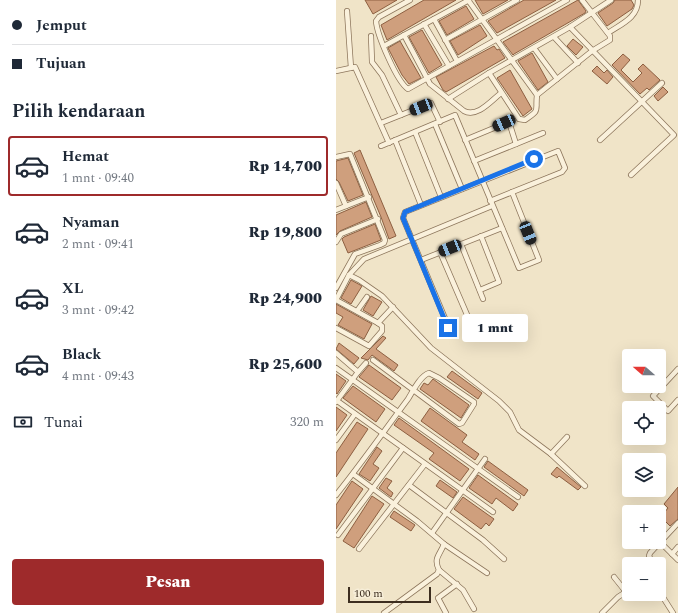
<!DOCTYPE html>
<html lang="id">
<head>
<meta charset="utf-8">
<style>
  :root { --surface:#fff; --page:#f2f2f3; --text:#1f2937; --muted:#747a83; --line:#e0e1e3; --accent:#9e2a2b }
  body { margin:0; font-family:Spectral,serif; background:var(--page); color:var(--text); height:100vh; display:flex; flex-direction:column; font-size:15px; white-space:nowrap }
  * { box-sizing:border-box; margin:0 }
  p { font-size:13px; color:var(--muted) }
  .icon { flex:none; width:22px; height:22px; fill:none; stroke:currentColor; stroke-width:2; stroke-linecap:round; stroke-linejoin:round }
  .map { position:relative; flex:1; overflow:hidden }
  .details { display:flex; flex-direction:column; background:var(--surface); width:336px }
  .details>* { flex:none }
  .guide { display:grid; align-content:center; height:88px; padding:0 12px; background:var(--surface) }
  .needle { width:26px; rotate:290deg }
  .controls { position:absolute; left:286px; top:349px; display:grid; gap:8px }
  .controls a { display:grid; place-items:center; width:44px; height:44px; border-radius:4px; background:var(--surface); box-shadow:0 4px 16px #0002; font-size:20px }
  .scale { position:absolute; left:12px; bottom:10px; width:83px; box-sizing:border-box; padding-left:4px; border:2px solid #3d2e20; border-top:0; font-size:11px; line-height:14px; white-space:nowrap; color:#3d2e20; -webkit-text-stroke:3px #f7eed8; paint-order:stroke }
  .end { position:absolute; width:18px; height:18px; margin:-9px; border:5px solid #1a73e8; background:#fff; box-shadow:0 0 0 2px #fff }
  .from { border-radius:50% }
  .bubble { position:absolute; height:28px; border-radius:4px; background:var(--surface); box-shadow:0 4px 16px #0002; font-size:13px; font-weight:800; line-height:28px; text-align:center }
  .car { position:absolute; width:12px; height:24px; margin:-12px -6px; border-radius:5px; box-shadow:0 0 3px 1px #0007; background:linear-gradient(#222 24%,#8ab4d8 0 40%,#222 0 76%,#8ab4d8 0 86%,#222 0) }
  .guide b { display:flex; align-items:center; gap:14px; height:38px; font-size:15px }
  .guide b+b { border-top:1px solid var(--line) }
  .guide i { width:10px; height:10px; background:var(--text) }
  ul { padding:0; list-style:none }
  li { display:flex; align-items:center; gap:12px; height:60px; margin:0 8px 6px; padding:0 4px; border:2px solid transparent; border-radius:4px }
  li div { flex:1 }
  li b { display:block; font-size:15px }
  li em { font-style:normal; font-weight:800 }
  li.current { border-color:var(--accent) }
  li>.icon { width:36px; height:36px; stroke-width:1.5 }
  h2 { padding:0 12px; font-size:18px; line-height:48px }
  .pay { display:flex; align-items:center; gap:10px; height:44px; padding:0 12px; font-size:15px }
  .pay p { margin-inline-start:auto }
  .action { display:flex; gap:8px; margin-top:auto; padding:8px 12px }
  .action a { flex:1; height:46px; border-radius:4px; background:var(--accent); color:#fff; font-size:16px; font-weight:800; line-height:46px; text-align:center }
  main { display:flex; flex:1; min-height:0 }
  .map>svg:first-child { display:block }
</style>
</head>
<body>
<main>
<section class="details">
<div class="guide">
<b><i class="from"></i>Jemput</b>
<b><i></i>Tujuan</b>
</div>
<h2>Pilih kendaraan</h2>
<ul>
<li class="current"><svg class="icon" aria-label="car" viewBox="0 0 24 24"><path d="M5 17H2v-5l4-1 3-4h7l3 4 3 1v5h-3M9 17h6M6 11h13"/><circle cx="7" cy="17" r="2"/><circle cx="17" cy="17" r="2"/></svg><div><b>Hemat</b><p>1 mnt · 09:40</p></div><em>Rp 14,700</em></li>
<li><svg class="icon" aria-label="car" viewBox="0 0 24 24"><path d="M5 17H2v-5l4-1 3-4h7l3 4 3 1v5h-3M9 17h6M6 11h13"/><circle cx="7" cy="17" r="2"/><circle cx="17" cy="17" r="2"/></svg><div><b>Nyaman</b><p>2 mnt · 09:41</p></div><em>Rp 19,800</em></li>
<li><svg class="icon" aria-label="car" viewBox="0 0 24 24"><path d="M5 17H2v-5l4-1 3-4h7l3 4 3 1v5h-3M9 17h6M6 11h13"/><circle cx="7" cy="17" r="2"/><circle cx="17" cy="17" r="2"/></svg><div><b>XL</b><p>3 mnt · 09:42</p></div><em>Rp 24,900</em></li>
<li><svg class="icon" aria-label="car" viewBox="0 0 24 24"><path d="M5 17H2v-5l4-1 3-4h7l3 4 3 1v5h-3M9 17h6M6 11h13"/><circle cx="7" cy="17" r="2"/><circle cx="17" cy="17" r="2"/></svg><div><b>Black</b><p>4 mnt · 09:43</p></div><em>Rp 25,600</em></li>
</ul>
<div class="pay"><svg class="icon" aria-label="cash" viewBox="0 0 24 24"><path d="M3 7h18v10H3z"/><circle cx="12" cy="12" r="2"/></svg>Tunai<p>320 m</p></div>
<div class="action"><a>Pesan</a></div>
</section>
<div class="map">
<svg width="342" height="613" viewBox="0 0 342 613">
  <rect width="100%" height="100%" fill="#f0e4c8"/>
  <g fill="#cf9f7d" stroke="#8d5f41">
    <path d="M29,0h32l-24,14z"/>
    <path d="M88,0h32l-69,40 -6,-15z"/>
    <path d="M139,0h33l-25,14z"/>
    <path d="M188,0h32l-59,33 -9,-12z"/>
    <path d="M242,0l8,11 -1,2 -71,41 -1,1 -10,-13z"/>
    <path d="M279,0h16l3,5 -2,4 -25,17 -9,-13 15,-10z"/>
    <path d="M130,6l8,13 -27,16 -8,-14z"/>
    <path d="M144,25l7,11 -29,19 -8,-14z"/>
    <path d="M86,30l20,35 -13,8 -20,-36z"/>
    <path d="M237,39l10,8 -7,8 -9,-9z"/>
    <path d="M64,41l21,37 -12,6 -7,-9 -14,-27z"/>
    <path d="M158,46l3,4 2,-1 6,9 -59,34 -3,-2 -7,-13z"/>
    <path d="M196,53l16,29 -10,8 -20,-29z"/>
    <path d="M287,54l7,6 -9,10 12,12 9,-9 -4,-4 5,-5 17,16 -11,10 -2,-2 -7,6 -28,-29z"/>
    <path d="M261,66l7,7 3,-3 6,7 -6,7 -15,-13z"/>
    <path d="M174,70l22,39 -9,7 -26,-38z"/>
    <path d="M327,87l5,5 -10,9 -4,-5z"/>
    <path d="M24,150l36,86 -7,3 -8,-22 -27,-64z"/>
    <path d="M12,158l15,37 -15,6 -9,-19 -3,-3v-18z"/>
    <path d="M30,202l6,15 -32,14 -4,4v-20z"/>
    <path d="M39,224l6,16 -33,13 -6,-14 2,-2z"/>
    <path d="M15,280l11,6 -11,18 -10,-6z"/>
    <path d="M35,296l11,6 -9,14 -10,-6z"/>
    <path d="M0,304l36,20 -8,15 -26,-14 5,-8 -7,-4z"/>
    <path d="M47,336l3,2 -10,11 22,16 -4,6 -22,-16 -4,5 -7,-2z"/>
    <path d="M3,343l20,15 -5,6 -18,-15z"/>
    <path d="M33,365l32,23 -9,12 -33,-23z"/>
    <path d="M116,371l30,22 -4,6 -31,-22z"/>
    <path d="M0,374l10,7 -9,13 -1,-1z"/>
    <path d="M97,379l36,26 -8,13 -41,-29 4,-6 4,2z"/>
    <path d="M17,386l32,23 -9,13 -33,-24z"/>
    <path d="M0,407l11,8 -11,16z"/>
    <path d="M94,408l37,27 -5,7 17,12 -4,6 -54,-39z"/>
    <path d="M63,418l70,51 -9,12 -31,-22 5,-6 -40,-28z"/>
    <path d="M21,422l11,7 -32,48v-24z"/>
    <path d="M41,447l5,4 -9,13 6,4 -9,13 -11,-7z"/>
    <path d="M152,461l40,29 -4,6 -40,-29z"/>
    <path d="M221,467l24,20 -3,3 -19,-14 -2,2 -6,-4z"/>
    <path d="M142,475l40,29 -5,7 -17,-13 -4,6 -23,-16z"/>
    <path d="M50,478l6,3 -5,7 6,5 -2,4 -12,-9z"/>
    <path d="M104,480l17,12 -4,6 -17,-12z"/>
    <path d="M16,481l11,8 -27,40v-24z"/>
    <path d="M342,487v32l-8,7 -9,-9 7,-9 -4,-4z"/>
    <path d="M36,496l12,8 -30,44 -11,-7z"/>
    <path d="M127,497l31,22 -5,7 -3,-3 -5,6 -27,-20z"/>
    <path d="M58,511l21,14 -4,6 -21,-14z"/>
  </g>
  <g fill="none" stroke-linecap="round" stroke-linejoin="round">
    <g stroke="#8d765c" stroke-width="6">
      <g id="minor">
        <path d="M74,0l-31,17 -3,4c1,14 21,61 32,68l159,-89"/>
        <path d="M132,0l69,95"/>
        <path d="M11,11l4,57"/>
        <path d="M98,19l23,42"/>
        <path d="M88,24l25,42"/>
        <path d="M234,27l104,108 -43,40"/>
        <path d="M272,33c13,-9 30,-15 30,-33"/>
        <path d="M68,35l26,49 34,27c13,7 27,-10 37,-18"/>
        <path d="M35,36l1,26 10,13 19,40"/>
        <path d="M218,37l24,26"/>
        <path d="M109,40l72,-40"/>
        <path d="M48,46l85,-46"/>
        <path d="M198,48l23,31"/>
        <path d="M0,71l19,-4 34,76"/>
        <path d="M153,73l30,46 6,1c16,-11 10,-8 12,-25l55,-44 18,-11v-4l-28,-36"/>
        <path d="M112,99l41,-26 81,-46 41,-27"/>
        <path d="M45,123l50,-20 9,19"/>
        <path d="M99,124l27,65"/>
        <path d="M79,132l26,65"/>
        <path d="M59,140l26,65"/>
        <path d="M129,140l41,-17 4,2 6,19"/>
        <path d="M264,140l62,-57"/>
        <path d="M45,146l74,-31 64,153 20,-8 -27,-68"/>
        <path d="M0,157l14,-3 35,86 -1,3 -4,2 -25,9 -19,34"/>
        <path d="M138,161l69,-28"/>
        <path d="M0,183l10,23"/>
        <path d="M0,210l33,-13"/>
        <path d="M0,242l5,-8 37,-15"/>
        <path d="M125,244l22,55"/>
        <path d="M104,252l28,65"/>
        <path d="M85,260l81,-32"/>
        <path d="M13,275l10,5 23,16 49,52 68,53 11,11 9,18 32,24 34,32"/>
        <path d="M144,290l19,-8 -18,-46"/>
        <path d="M0,300l13,-25 15,-16 128,-53"/>
        <path d="M0,300l42,23 4,3v5l-13,15 -33,-18"/>
        <path d="M21,311l10,-14"/>
        <path d="M42,323l15,-16"/>
        <path d="M113,328l-46,-110 2,-6 153,-61 7,17 -3,4 -72,29"/>
        <path d="M0,353l22,19 -22,30"/>
        <path d="M0,368l182,129"/>
        <path d="M342,369l-25,27 15,15 10,-11"/>
        <path d="M22,372l8,-9"/>
        <path d="M0,400l157,112"/>
        <path d="M0,440l19,-26"/>
        <path d="M215,454l16,-17"/>
        <path d="M17,474l64,47 27,23c-4,11 -11,14 -5,26l-2,4 -53,39"/>
        <path d="M73,485l74,55 21,19"/>
        <path d="M0,495c25,-31 48,-64 72,-96 5,-8 12,-23 21,-26l10,5 35,24v2l-12,19 -3,1 -86,-64"/>
        <path d="M96,533l53,-74"/>
        <path d="M2,535l65,-87"/>
        <path d="M325,543l17,17"/>
        <path d="M108,544l43,29"/>
        <path d="M23,549l66,-85"/>
        <path d="M336,554l6,-7"/>
        <path d="M317,564l-4,-8 1,-3 28,-30"/>
        <path d="M103,570l24,20 11,19"/>
        <path d="M278,577l12,15"/>
        <path d="M323,591l14,22"/>
        <path d="M110,613l-8,-15 19,-14"/>
        <path d="M266,613l16,-16 11,-7"/>
      </g>
    </g>
    <use href="#minor" stroke="#faf1dc" stroke-width="4.5"/>
  </g>
  <g fill="none" stroke-linecap="round" stroke-linejoin="round">
    <path stroke="#1a73e8" stroke-width="5" d="M112,328l-45,-110 2,-6 129,-53"/>
  </g>
</svg>
<div class="controls">
<a><svg class="needle" viewBox="-14 -14 28 28"><path d="M0-13l5 13h-10z" fill="#e53935"/><path d="M0 13l5-13h-10z" fill="#747a83"/></svg></a>
<a><svg class="icon" aria-label="locate" viewBox="0 0 24 24"><circle cx="12" cy="12" r="6"/><path d="M12 2v4M12 18v4M2 12h4M18 12h4"/></svg></a>
<a><svg class="icon" aria-label="layers" viewBox="0 0 24 24"><path d="M12 4l9 5-9 5-9-5zM3 14l9 5 9-5"/></svg></a>
<a>+</a>
<a>−</a>
</div>
<div class="scale">100 m</div>
<i class="end from" style="left:198px;top:159px"></i>
<i class="end" style="left:112px;top:328px"></i>
<div class="bubble" style="left:126px;top:314px;width:66px">1 mnt</div>
<i class="car" style="left:85px;top:107px;rotate:248deg"></i>
<i class="car" style="left:168px;top:123px;rotate:246deg"></i>
<i class="car" style="left:192px;top:233px;rotate:158deg"></i>
<i class="car" style="left:114px;top:248px;rotate:248deg"></i>
</div>
</main>
</body>
</html>
